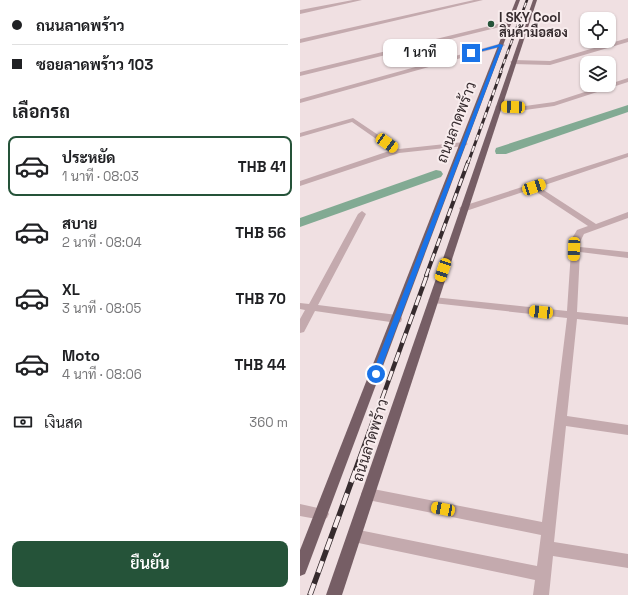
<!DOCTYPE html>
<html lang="th">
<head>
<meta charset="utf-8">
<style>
  :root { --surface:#fff; --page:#f2f2f2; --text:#202124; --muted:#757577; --line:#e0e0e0; --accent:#255339 }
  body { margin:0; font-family:"Space Grotesk",Sarabun,sans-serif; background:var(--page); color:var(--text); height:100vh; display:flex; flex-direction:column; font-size:15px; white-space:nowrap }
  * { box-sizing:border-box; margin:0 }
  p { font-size:13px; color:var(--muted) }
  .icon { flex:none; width:22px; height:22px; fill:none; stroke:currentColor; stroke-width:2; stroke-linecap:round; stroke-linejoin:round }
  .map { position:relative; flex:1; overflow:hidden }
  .details { display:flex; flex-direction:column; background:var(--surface); width:300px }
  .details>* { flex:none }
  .guide { display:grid; align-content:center; height:88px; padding:0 12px; background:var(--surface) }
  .buttons { position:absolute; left:280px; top:12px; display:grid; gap:8px }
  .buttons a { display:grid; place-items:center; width:36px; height:36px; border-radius:8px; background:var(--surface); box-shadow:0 1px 3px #0004; font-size:20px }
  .end { position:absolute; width:18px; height:18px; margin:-9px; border:5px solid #1a73e8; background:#fff; box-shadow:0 0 0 2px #fff }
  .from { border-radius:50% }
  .bubble { position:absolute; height:28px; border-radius:8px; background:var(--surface); box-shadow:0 1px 3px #0004; font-size:13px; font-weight:600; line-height:28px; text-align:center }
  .car { position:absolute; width:12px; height:24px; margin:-12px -6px; border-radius:5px; box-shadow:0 0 3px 1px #0007; background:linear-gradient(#f5c518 24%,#345 0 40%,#f5c518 0 76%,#345 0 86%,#f5c518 0) }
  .guide b { display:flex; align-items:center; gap:14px; height:38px; font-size:15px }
  .guide b+b { border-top:1px solid var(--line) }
  .guide i { width:10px; height:10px; background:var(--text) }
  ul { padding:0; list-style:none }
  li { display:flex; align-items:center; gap:12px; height:60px; margin:0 8px 6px; padding:0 4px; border:2px solid transparent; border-radius:8px }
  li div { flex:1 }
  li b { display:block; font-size:15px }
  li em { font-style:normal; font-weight:600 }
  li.active { border-color:var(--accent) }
  li>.icon { width:36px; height:36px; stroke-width:1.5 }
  h2 { padding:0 12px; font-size:18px; line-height:48px }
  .pay { display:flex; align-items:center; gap:10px; height:44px; padding:0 12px; font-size:15px }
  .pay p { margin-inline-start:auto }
  .primary-button { display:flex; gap:8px; margin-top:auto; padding:8px 12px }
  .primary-button a { flex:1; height:46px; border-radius:8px; background:var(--accent); color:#fff; font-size:16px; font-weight:600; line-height:46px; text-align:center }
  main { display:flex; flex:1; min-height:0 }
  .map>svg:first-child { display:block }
</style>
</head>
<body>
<main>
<section class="details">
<div class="guide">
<b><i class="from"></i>ถนนลาดพร้าว</b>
<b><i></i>ซอยลาดพร้าว 103</b>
</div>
<h2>เลือกรถ</h2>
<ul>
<li class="active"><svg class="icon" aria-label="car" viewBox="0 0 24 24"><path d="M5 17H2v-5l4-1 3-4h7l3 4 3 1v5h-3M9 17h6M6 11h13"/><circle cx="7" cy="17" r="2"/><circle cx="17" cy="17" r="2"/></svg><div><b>ประหยัด</b><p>1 นาที · 08:03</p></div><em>THB 41</em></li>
<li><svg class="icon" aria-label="car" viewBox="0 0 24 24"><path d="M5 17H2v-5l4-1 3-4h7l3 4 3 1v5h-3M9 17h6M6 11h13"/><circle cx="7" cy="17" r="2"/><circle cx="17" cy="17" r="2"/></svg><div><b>สบาย</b><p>2 นาที · 08:04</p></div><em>THB 56</em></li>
<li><svg class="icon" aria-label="car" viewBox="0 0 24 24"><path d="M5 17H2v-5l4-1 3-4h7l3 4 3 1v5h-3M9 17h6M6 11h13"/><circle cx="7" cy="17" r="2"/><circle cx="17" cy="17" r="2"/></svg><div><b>XL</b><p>3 นาที · 08:05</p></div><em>THB 70</em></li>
<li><svg class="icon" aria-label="car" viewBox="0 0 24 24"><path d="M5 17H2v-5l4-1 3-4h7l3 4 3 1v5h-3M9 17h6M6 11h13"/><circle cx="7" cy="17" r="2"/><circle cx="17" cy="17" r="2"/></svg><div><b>Moto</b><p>4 นาที · 08:06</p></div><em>THB 44</em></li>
</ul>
<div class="pay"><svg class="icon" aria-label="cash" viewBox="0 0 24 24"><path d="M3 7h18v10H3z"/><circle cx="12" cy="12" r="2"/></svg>เงินสด<p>360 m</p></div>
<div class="primary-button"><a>ยืนยัน</a></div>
</section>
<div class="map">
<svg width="328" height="595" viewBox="0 0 328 595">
  <rect width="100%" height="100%" fill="#f0e0e2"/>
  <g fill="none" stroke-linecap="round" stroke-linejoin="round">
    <g fill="#82aa93" fill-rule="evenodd">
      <path d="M328,105v7l-122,42h-10l-1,-3 1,-3z"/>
      <path d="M136,170l5,1 2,3 -2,3 -141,50v-9z"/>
    </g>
    <g fill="#c4aaae" fill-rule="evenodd">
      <path d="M53,0h9l-62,14v-4z"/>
      <path d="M174,0h9l-183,43v-4z"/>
      <path d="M210,21l3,2 -1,1 -212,52v-4z"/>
      <path d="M328,38v4l-78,23 -37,-1 -3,-2 3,-2 37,1z"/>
      <path d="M202,43l3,2 -1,1 -204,57v-4z"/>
      <path d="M328,78v4l-74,24 -29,4 -27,-1 -3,-2 3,-2 27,1 29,-4z"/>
      <path d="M53,118l46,31 65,-7 4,2 -4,2 -65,7 -99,33v-5l92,-31 -40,-28 -52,15v-4z"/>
      <path d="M328,153v4l-89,30 57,37 32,-12v6l-44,16 -3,6 -1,7 48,5v6l-48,-6 -3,60 51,5v8l-51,-6 -10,97 61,9v10l-62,-9 -12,116 74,12v14l-75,-12 -4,39h-16l2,-15 -186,-39 -2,-5 2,-5 5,-2 183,37 4,-31 -173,-35 -5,-2 -2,-4 2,-4 5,-2 174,34 25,-204 -134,-15 -5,-3 5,-3 134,14 4,-60 -2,-2 2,-9 6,-10 11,-4 -56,-37 -69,23 -4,-3 1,-2z"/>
      <path d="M62,211l4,3 -48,91 79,10 4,1 1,3 -1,3 -4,1 -82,-12 -11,21 -4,1v-14l5,-9 -5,-1v-6l9,1 49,-90z"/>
      <path d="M0,504l27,6 2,4 -2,4 -5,2 -22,-4z"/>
    </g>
    <g fill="#765e65" fill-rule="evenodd">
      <path d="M216,0h4l-213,569 -2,5 -5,2v-26z"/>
      <path d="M233,0h4l-195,595h-16z"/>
    </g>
    <g stroke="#362b2e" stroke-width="2.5">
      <path id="rail-far4" d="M200,73l27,-73"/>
    </g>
    <g stroke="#362b2e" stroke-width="3">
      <path id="rail-far3" d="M168,163l33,-91"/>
    </g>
    <g stroke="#362b2e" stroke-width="4">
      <path id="rail-far2" d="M126,276l42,-114"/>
    </g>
    <g stroke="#362b2e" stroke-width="4.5">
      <path id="rail-far1" d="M75,418l52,-143"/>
    </g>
    <g stroke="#362b2e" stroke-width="5.5">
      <path id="rail" d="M10,595l65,-178"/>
    </g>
    <use href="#rail-far4" stroke="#f8eced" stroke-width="1.5" stroke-dasharray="5" stroke-linecap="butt"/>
    <use href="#rail-far3" stroke="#f8eced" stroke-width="2" stroke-dasharray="6" stroke-linecap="butt"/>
    <use href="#rail-far2" stroke="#f8eced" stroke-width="2.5" stroke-dasharray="8" stroke-linecap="butt"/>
    <use href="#rail-far1" stroke="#f8eced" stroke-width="3" stroke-dasharray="10" stroke-linecap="butt"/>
    <use href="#rail" stroke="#f8eced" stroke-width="4" stroke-dasharray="12" stroke-linecap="butt"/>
  </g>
  <path fill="#1a73e8" d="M200,44l3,1 -124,329 -1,2h-5l-1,-2 127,-327 -28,7 -2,-1z"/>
  <circle fill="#255339" stroke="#f8eced" stroke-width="1.5" cx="191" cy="24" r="4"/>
  <g text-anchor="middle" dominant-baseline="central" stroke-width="4" stroke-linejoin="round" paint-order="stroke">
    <g font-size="13" font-weight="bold" fill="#362b2e" stroke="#f8eced" text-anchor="start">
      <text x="199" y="17">I SKY Cool<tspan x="199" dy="15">สินค้ามือสอง</tspan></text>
    </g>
    <g font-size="15" fill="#362b2e" stroke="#f8eced">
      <text transform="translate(156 122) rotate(-69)">ถนนลาดพร้าว</text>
      <text transform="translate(70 440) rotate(-72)">ถนนลาดพร้าว</text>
    </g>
  </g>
</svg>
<div class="buttons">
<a><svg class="icon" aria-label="locate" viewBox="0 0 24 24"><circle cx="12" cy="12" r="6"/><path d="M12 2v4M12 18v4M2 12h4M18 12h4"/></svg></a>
<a><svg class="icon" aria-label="layers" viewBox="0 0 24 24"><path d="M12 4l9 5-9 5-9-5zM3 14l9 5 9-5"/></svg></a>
</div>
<i class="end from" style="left:76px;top:374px"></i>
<i class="end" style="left:171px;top:53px"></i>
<div class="bubble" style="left:83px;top:39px;width:74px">1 นาที</div>
<i class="car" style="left:213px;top:107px;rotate:272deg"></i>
<i class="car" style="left:87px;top:143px;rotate:125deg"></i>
<i class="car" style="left:234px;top:187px;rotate:71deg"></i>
<i class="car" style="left:274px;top:249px;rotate:182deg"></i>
<i class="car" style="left:143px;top:270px;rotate:199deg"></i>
<i class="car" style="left:241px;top:312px;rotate:276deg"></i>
<i class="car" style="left:143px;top:509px;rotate:281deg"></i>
</div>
</main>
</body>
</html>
